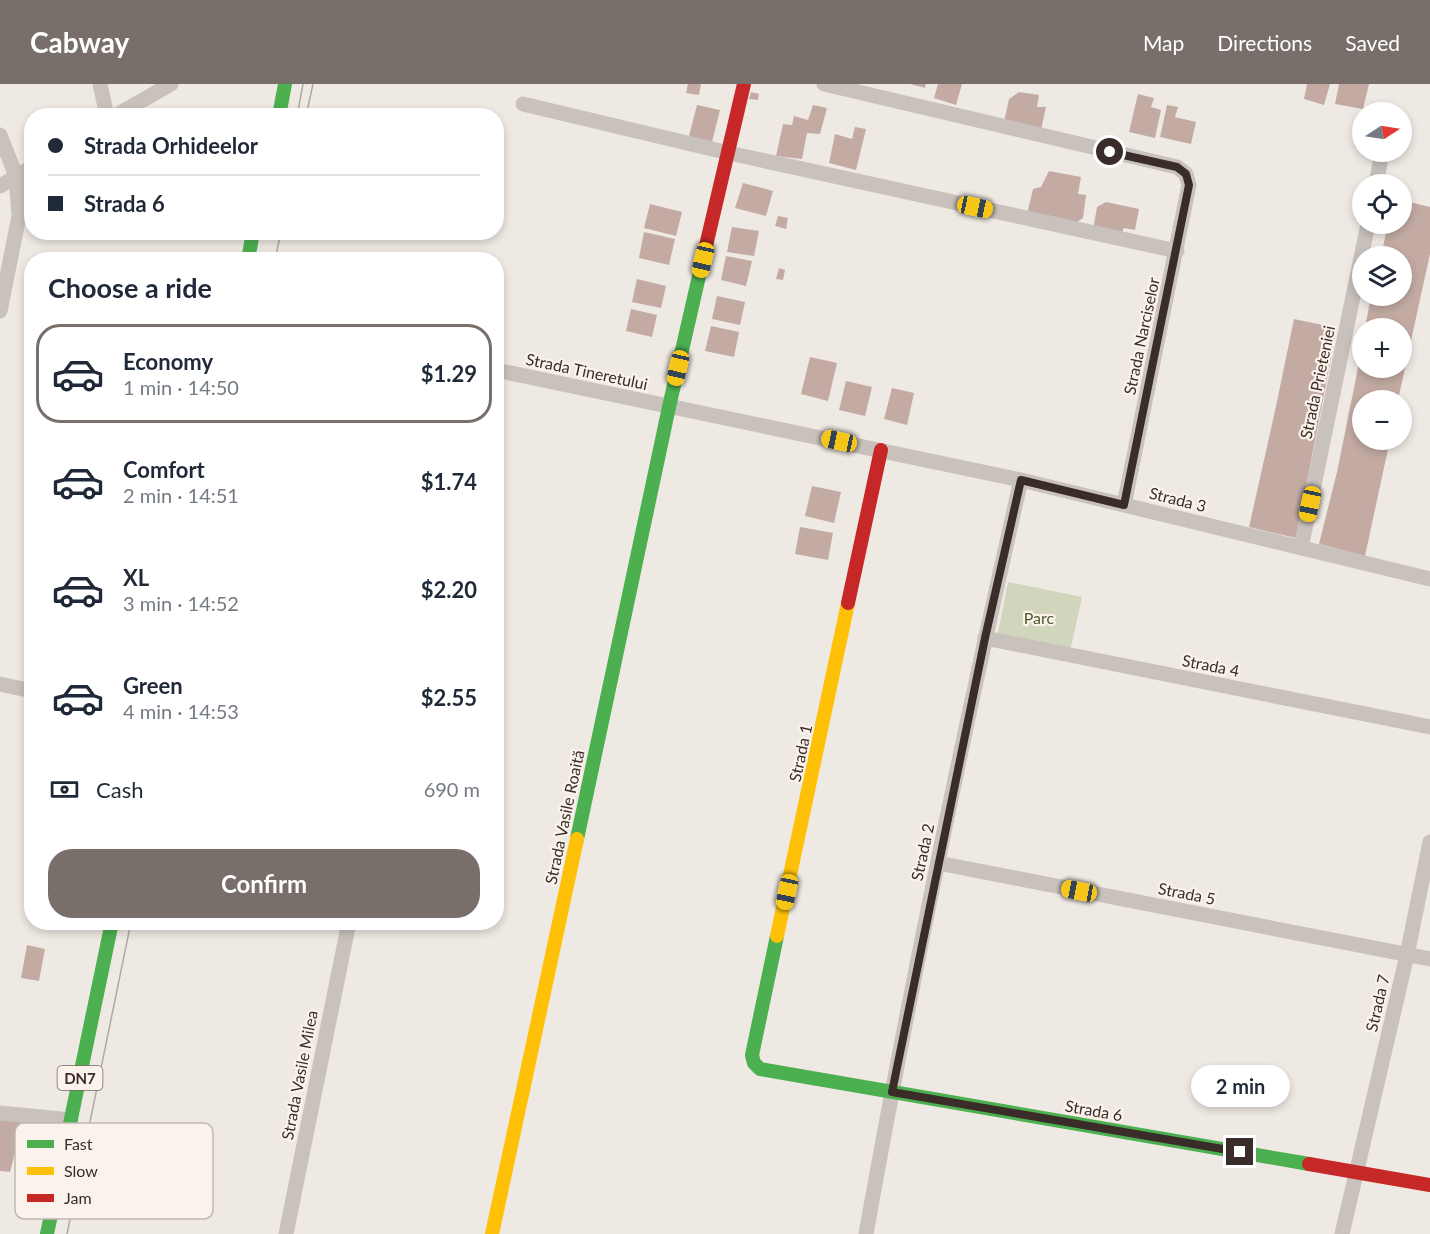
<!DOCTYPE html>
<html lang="en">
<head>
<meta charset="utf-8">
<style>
  :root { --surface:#fff; --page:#f2f2f3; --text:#1f2937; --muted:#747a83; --line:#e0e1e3; --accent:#796f6a }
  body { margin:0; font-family:Lato,sans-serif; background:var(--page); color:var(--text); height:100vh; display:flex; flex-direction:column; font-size:22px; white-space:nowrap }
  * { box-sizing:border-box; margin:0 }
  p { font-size:20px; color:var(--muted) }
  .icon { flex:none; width:33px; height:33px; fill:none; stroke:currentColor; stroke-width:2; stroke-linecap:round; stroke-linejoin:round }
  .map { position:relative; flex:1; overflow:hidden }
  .sheet { position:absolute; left:24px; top:168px; width:480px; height:678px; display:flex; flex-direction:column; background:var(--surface); border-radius:24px; box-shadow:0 3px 9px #0003 }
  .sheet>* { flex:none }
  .guide { position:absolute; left:24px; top:24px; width:480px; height:132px; border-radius:24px; box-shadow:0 3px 9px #0003; display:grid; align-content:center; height:132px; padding:0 24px; background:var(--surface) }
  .needle { width:39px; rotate:78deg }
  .tools { position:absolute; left:1352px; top:18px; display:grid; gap:12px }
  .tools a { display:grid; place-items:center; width:60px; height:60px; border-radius:50%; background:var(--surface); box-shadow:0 3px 9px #0003; font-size:30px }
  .end { position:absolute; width:27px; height:27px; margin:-14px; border:8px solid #3a2d29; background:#fff; box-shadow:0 0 0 3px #fff }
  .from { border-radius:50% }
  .bubble { position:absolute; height:42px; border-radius:21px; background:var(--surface); box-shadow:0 3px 9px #0003; font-size:20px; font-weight:700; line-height:42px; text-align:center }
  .car { position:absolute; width:18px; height:36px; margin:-18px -9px; border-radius:8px; box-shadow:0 0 4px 2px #0007; background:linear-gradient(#f5c518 24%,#345 0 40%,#f5c518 0 76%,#345 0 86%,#f5c518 0) }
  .guide b { display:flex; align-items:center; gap:21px; height:57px; font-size:22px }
  .guide b+b { border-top:2px solid var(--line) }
  .guide i { width:15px; height:15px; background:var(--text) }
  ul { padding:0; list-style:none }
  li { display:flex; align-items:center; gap:18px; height:99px; margin:0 12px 9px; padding:0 12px; border:3px solid transparent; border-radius:24px }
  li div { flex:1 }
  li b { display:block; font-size:22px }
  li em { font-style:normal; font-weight:700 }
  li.on { border-color:var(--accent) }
  li>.icon { width:54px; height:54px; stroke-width:1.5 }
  h2 { padding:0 24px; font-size:27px; line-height:72px }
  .pay { display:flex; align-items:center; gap:15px; height:66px; padding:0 24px; font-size:22px }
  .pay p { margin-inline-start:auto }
  .action { display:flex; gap:12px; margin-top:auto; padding:12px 24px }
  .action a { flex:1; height:69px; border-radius:24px; background:var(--accent); color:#fff; font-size:24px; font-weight:700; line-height:69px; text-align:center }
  header { display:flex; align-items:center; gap:36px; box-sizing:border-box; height:84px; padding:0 30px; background:var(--accent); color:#fff }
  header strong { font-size:28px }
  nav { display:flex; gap:33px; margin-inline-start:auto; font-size:21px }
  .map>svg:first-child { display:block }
</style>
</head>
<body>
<header>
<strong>Cabway</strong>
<nav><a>Map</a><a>Directions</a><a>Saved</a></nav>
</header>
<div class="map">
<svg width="1430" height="1150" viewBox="0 0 1430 1150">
  <rect width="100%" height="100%" fill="#efe9e3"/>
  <path fill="#d1d5bc" d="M1008,498l74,15 -12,55 -73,-14z"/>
  <g fill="#c3aba4">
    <path d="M688,0h13l-2,11 -13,-2z"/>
    <path d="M910,0h16l-1,4z"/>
    <path d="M938,0h24l-6,21 -22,-7z"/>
    <path d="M1307,0h23l-6,21 -20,-6z"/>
    <path d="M1339,0h30l-6,25 -28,-5z"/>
    <path d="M751,8l8,2 -1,6 -9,-1z"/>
    <path d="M1019,8l20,3 -2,12h9l-5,23 -37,-8 5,-23z"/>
    <path d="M1138,10l16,4 -3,9 10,3 -6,28 -26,-6z"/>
    <path d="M697,21l23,5 -8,32 -23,-6z"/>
    <path d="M813,21l14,3 -7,26 -13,-1 -5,26 -26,-3 7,-32 9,1 2,-9 14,4z"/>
    <path d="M1167,21l11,2 -3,10 21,5 -5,22 -31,-7z"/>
    <path d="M855,43l11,2 -10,41 -27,-7 6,-29 17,5z"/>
    <path d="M1049,87l32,6 -3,17 8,1 -3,23 -10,7 -26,-10 -2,3 -18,-4 6,-25 8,-2z"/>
    <path d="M743,99l30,8 -7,25 -31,-8z"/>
    <path d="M1401,116l29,7v47l-32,146h-36v40h28l-25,116 -46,-12 18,-72 24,-119 1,15h39v-40h-36l6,-32h30v-40h-20l7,-32h13z"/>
    <path d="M1106,118l33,7 -4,21 -11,-2 -3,7 -28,-5 4,-23z"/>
    <path d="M650,120l32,8 -6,24 -32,-8z"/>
    <path d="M778,132l10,2 -2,11 -11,-3z"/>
    <path d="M732,143l27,4 -5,25 -27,-4z"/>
    <path d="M644,148l31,7 -6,26 -30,-7z"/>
    <path d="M726,172l26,5 -6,25 -25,-6z"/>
    <path d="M779,184l6,2 -2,10 -7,-1z"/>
    <path d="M637,195l29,7 -5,22 -29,-6z"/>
    <path d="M717,212l28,6 -5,23 -28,-6z"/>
    <path d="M631,225l26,6 -5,22 -26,-6z"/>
    <path d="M1294,235l43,9 -41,210 -47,-11 26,-116z"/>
    <path d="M711,242l28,6 -5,25 -29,-6z"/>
    <path d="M810,273l27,6 -9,38 -27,-7z"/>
    <path d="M846,297l26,6 -7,29 -26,-6z"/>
    <path d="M892,304l22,5 -7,32 -23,-6z"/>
    <path d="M812,402l29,6 -7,31 -29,-7z"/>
    <path d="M800,443l33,6 -5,27 -33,-6z"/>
    <path d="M27,861l18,4 -6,32 -18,-3z"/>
    <path d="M0,1036l23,1 -13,51 -10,-1z"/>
  </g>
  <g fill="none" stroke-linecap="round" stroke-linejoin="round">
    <g stroke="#c8c1bc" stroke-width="15">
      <path d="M100,0l7,32"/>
      <path d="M824,0l353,83 9,7 3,11 -65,320"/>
      <path d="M523,20l206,49 448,98"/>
      <path d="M115,32l56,-32"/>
      <path d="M0,51l16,41 3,40 -19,95"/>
      <path d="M1376,100l6,-31"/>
      <path d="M0,102l32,-19"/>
      <path d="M496,286l525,110 409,99"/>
      <path d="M1301,464l67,-324"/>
      <path d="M985,554l445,89"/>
      <path d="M0,600l32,7"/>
      <path d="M938,779l492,96"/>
      <path d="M0,1029l71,7"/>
      <path d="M286,1150l63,-312"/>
      <path d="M866,1150c45,-253 98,-504 155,-754"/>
      <path d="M1342,1150l65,-279 23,-113"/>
    </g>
    <g stroke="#4caf50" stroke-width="14">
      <path d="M279,32l6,-32"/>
      <path d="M248,176l5,-28"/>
      <path d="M577,755l92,-432 36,-157"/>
      <path d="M777,852l-25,119 2,8 6,6 549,95"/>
      <path d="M47,1150l65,-312"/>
    </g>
    <g stroke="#ffc107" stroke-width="14">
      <path d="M777,852l71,-333"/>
      <path d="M492,1150l85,-395"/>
    </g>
    <g stroke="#c62828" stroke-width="14">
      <path d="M705,166l39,-166"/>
      <path d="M848,519l33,-153"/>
      <path d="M1309,1080l121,21"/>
    </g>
    <g stroke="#b0aaa6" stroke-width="1.5">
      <path d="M297,32l6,-32"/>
      <path d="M306,32l7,-32"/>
      <path d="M275,176l6,-28"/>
      <path d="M67,1150l64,-312"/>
    </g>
  </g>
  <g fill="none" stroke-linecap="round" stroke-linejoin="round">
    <path stroke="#3a2d29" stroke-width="8" d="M1110,68l67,15 9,7 3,11 -65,320 -103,-25 -36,158 -93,454 348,60"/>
  </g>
  <g text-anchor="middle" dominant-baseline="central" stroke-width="4.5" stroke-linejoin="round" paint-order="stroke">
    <rect fill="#fbf3eb" stroke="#746863" stroke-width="1.5" x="57.5" y="982" width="45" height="24" rx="4.5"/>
    <g font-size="15" font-weight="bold" fill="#3a2d29">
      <text x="80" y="994">DN7</text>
    </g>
    <g font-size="16" fill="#3a2d29" stroke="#fbf3eb">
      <text transform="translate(1141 252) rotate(-78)">Strada Narciselor</text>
      <text transform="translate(587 287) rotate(12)">Strada Tineretului</text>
      <text transform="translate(1317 298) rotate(-78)">Strada Prieteniei</text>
      <text transform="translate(1178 415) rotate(14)">Strada 3</text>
      <text transform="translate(1211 581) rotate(11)">Strada 4</text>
      <text transform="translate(800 669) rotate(-78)">Strada 1</text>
      <text transform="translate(564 733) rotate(-78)">Strada Vasile Roaită</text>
      <text transform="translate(922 768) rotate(-78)">Strada 2</text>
      <text transform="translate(1187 809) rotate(11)">Strada 5</text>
      <text transform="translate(1377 919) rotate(-77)">Strada 7</text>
      <text transform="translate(299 991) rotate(-79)">Strada Vasile Milea</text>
      <text transform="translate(1094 1026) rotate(10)">Strada 6</text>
    </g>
    <g font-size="16" fill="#4b592c" stroke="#fbf3eb">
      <text x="1039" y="533">Parc</text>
    </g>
  </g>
  <rect x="15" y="1039" width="198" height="96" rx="9" fill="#fbf3eb" stroke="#c1b8b1" stroke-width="1.5"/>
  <rect x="27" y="1056" width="27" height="8" fill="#4caf50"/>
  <rect x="27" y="1083" width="27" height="8" fill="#ffc107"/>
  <rect x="27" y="1110" width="27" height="8" fill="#c62828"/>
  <g font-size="16" fill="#3a2d29">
    <text x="64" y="1066">Fast</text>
    <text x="64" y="1093">Slow</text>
    <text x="64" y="1120">Jam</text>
  </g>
</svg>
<div class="tools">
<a><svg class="needle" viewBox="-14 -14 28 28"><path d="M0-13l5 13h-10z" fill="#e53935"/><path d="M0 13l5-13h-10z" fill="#747a83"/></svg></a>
<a><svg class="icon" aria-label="locate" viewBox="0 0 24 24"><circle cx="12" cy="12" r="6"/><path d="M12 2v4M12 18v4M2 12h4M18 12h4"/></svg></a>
<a><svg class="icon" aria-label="layers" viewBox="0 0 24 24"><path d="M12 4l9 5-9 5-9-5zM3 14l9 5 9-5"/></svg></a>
<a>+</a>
<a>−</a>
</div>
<i class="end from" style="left:1110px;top:68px"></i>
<i class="end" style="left:1240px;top:1068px"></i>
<div class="bubble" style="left:1191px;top:981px;width:99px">2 min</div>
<i class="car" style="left:975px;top:123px;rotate:102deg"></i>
<i class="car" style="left:703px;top:176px;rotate:193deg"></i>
<i class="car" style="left:678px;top:284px;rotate:193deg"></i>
<i class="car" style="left:839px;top:357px;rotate:282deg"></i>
<i class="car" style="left:1310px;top:420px;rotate:192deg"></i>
<i class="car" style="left:1079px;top:807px;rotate:281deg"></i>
<i class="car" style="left:787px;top:808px;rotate:192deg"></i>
<div class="guide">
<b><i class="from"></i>Strada Orhideelor</b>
<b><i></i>Strada 6</b>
</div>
<section class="sheet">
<h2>Choose a ride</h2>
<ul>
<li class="on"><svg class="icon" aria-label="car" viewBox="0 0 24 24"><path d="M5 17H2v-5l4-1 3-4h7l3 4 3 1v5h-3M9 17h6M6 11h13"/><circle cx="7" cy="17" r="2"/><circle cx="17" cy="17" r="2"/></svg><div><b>Economy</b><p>1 min · 14:50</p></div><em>$1.29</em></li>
<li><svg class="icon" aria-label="car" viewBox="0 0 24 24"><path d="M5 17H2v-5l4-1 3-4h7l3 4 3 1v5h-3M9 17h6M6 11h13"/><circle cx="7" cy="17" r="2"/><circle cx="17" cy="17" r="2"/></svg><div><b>Comfort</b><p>2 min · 14:51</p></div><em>$1.74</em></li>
<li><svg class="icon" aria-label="car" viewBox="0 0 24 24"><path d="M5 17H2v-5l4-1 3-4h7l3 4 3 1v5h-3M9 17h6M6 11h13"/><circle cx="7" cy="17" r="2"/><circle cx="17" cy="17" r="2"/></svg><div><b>XL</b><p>3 min · 14:52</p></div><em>$2.20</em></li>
<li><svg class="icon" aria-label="car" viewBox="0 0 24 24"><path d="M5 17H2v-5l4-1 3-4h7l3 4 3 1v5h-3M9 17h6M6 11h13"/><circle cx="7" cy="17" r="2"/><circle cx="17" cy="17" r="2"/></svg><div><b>Green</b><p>4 min · 14:53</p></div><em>$2.55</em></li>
</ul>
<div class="pay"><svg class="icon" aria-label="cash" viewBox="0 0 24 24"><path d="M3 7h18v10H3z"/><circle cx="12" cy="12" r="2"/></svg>Cash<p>690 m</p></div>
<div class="action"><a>Confirm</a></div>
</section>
</div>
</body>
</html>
